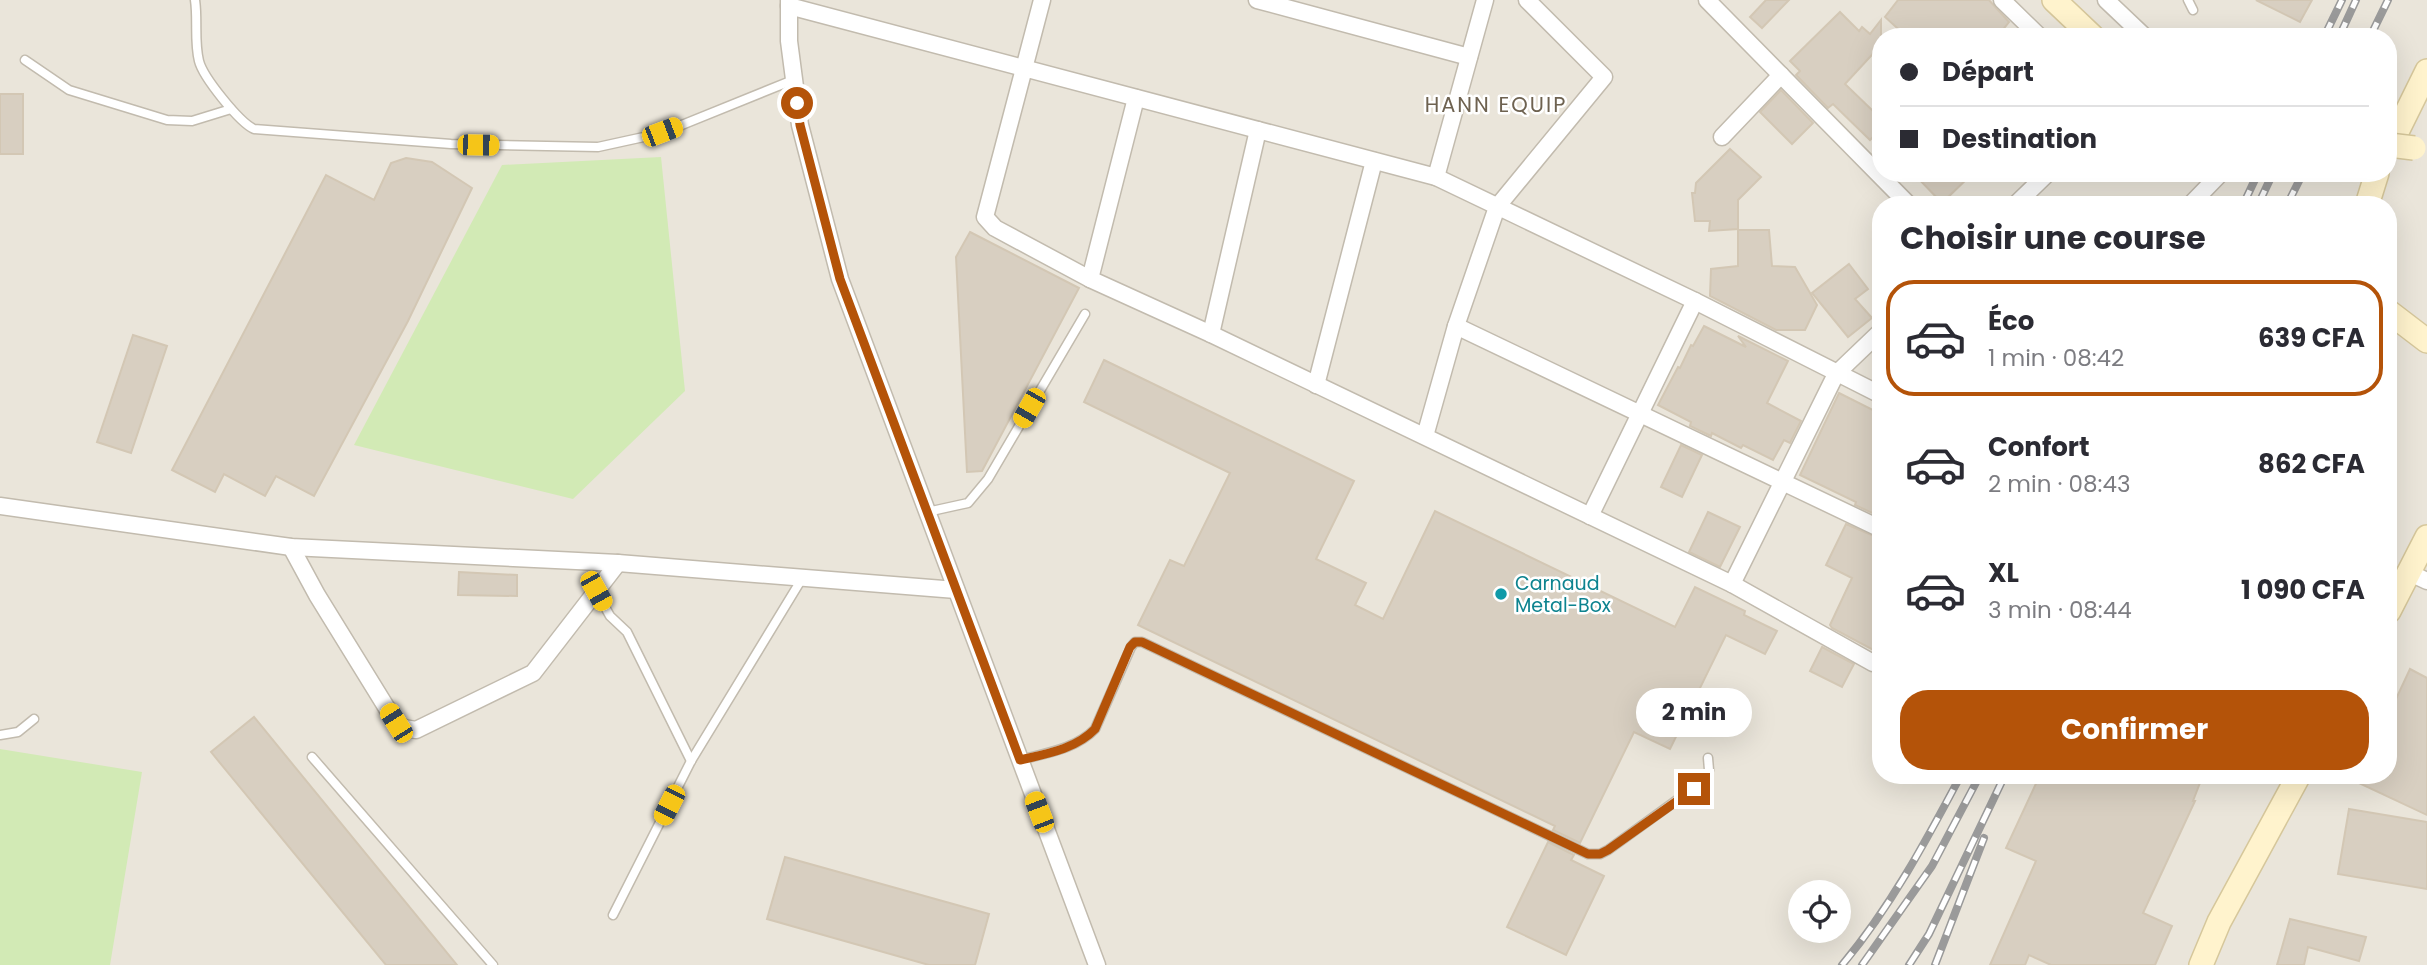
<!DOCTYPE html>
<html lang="fr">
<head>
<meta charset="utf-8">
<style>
  :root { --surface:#fff; --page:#f2f2f3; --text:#2b2b33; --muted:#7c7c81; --line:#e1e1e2; --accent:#b45309 }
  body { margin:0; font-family:Poppins,sans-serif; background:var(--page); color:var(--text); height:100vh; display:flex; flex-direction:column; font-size:26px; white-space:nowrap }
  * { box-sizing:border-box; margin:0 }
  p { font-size:23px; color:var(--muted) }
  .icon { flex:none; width:38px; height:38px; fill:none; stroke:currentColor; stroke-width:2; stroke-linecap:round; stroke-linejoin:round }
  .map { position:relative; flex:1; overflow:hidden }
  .sheet { position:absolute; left:1872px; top:196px; width:525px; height:588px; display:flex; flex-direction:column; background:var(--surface); border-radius:28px; box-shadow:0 7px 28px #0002 }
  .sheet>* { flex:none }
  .guide { position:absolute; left:1872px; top:28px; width:525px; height:154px; border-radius:28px; box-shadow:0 7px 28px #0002; display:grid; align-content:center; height:154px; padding:0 28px; background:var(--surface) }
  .controls { position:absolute; left:1788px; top:880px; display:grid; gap:14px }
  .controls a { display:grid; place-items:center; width:63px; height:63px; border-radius:50%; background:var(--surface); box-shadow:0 7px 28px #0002; font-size:35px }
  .end { position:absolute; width:32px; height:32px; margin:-16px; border:9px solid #b45309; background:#fff; box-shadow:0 0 0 4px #fff }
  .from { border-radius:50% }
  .bubble { position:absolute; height:49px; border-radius:24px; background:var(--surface); box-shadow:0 7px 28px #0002; font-size:23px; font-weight:700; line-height:49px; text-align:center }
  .car { position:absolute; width:21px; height:42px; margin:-21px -10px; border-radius:9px; box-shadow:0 0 5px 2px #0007; background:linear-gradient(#f5c518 24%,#345 0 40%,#f5c518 0 76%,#345 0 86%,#f5c518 0) }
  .guide b { display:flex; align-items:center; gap:24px; height:66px; font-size:26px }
  .guide b+b { border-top:2px solid var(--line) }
  .guide i { width:18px; height:18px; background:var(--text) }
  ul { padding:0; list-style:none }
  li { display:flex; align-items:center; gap:21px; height:116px; margin:0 14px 10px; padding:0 14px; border:4px solid transparent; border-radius:28px }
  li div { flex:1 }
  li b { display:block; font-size:26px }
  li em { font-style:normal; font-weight:700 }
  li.current { border-color:var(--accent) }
  li>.icon { width:63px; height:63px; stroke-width:1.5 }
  h2 { padding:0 28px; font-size:32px; line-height:84px }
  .primary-button { display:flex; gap:14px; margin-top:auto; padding:14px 28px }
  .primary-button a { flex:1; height:80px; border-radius:28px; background:var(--accent); color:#fff; font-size:28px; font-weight:700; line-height:80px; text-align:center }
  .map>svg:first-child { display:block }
</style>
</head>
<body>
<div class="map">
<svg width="2427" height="965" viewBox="0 0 2427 965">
  <rect width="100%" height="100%" fill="#f6f3ec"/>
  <path fill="#eae5da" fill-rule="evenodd" d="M0,0h2427v965h-2427zM1881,37h508v136h-508zM1881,205h508v570h-508zM1801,892h38v39h-38z"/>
  <g fill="#d2eab5">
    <path d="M661,157l24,234 -112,108 -219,-54 148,-280z"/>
    <path d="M0,749l142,23 -32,193h-110z"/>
  </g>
  <g fill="#d8cfc1" stroke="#d3c7b4" stroke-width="2">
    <path d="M1766,0h23l-27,28 -12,-11z"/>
    <path d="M1898,0h91l20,22 -12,15h-90l-22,-20z"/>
    <path d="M2256,0h56l-12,22z"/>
    <path d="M1840,12l19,19 3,-4 8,7 11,-14v25l-36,39 28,27 8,-8v26l-11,11 -37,-36 -5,4 -32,-33 4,-4 -10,-10z"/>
    <path d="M1781,90l32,33 -21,21 -32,-32z"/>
    <rect x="0" y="94" width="23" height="60"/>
    <path d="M1730,149l31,28 -23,23v29l-29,2 1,-10h-15l-3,-28h3l1,-10z"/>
    <path d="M406,158l26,4 40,26 -64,133 -94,175 -38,-20 -11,20 -41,-22 -9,18 -43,-22 154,-295 48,25 17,-37z"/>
    <path d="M1913,173h60l-31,30z"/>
    <path d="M1738,230h31l3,36 23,1 22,38 -12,25h-29l-66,-34 1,-27 27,-3z"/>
    <path d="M970,232l109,56 -97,183 -15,1 -11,-215z"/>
    <path d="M1849,264l19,25 -13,10 17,19 -24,19 -36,-44z"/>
    <path d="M1704,326l42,21 -8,-11 50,25 -21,42 34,18 -11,22 -6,-3 -11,20 -30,-15 -2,3 -29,-15 -1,3 -21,-10 1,-4 -33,-17 20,-38 2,1 11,-23 2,1z"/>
    <path d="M133,335l34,11 -36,107 -34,-11z"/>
    <path d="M1104,360l250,121 -38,78 50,24 -11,22 28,14 52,-108 240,116 20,-40 50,24 -1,4 33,16 -12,23 -39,-19 -56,114 -36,-17 -54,111 -27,-13 2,-4 -417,-201 32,-65 14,6 46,-93 -146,-71z"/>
    <path d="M1839,393l42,21v103l-26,-12 1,-3 -56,-27z"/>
    <path d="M1681,445l21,10 -20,42 -21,-10z"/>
    <path d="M1708,512l32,15 -20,40 -31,-15z"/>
    <path d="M1846,524l35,15v115l-49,-26 -2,-3 22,-47 -26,-13z"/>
    <path d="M459,572l58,3v21l-59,-1z"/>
    <path d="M1822,647l32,17 -12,23 -32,-16z"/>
    <path d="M2410,669l17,9v137l-85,-40h47v-61z"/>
    <path d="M254,717l203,248h-71l-175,-213z"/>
    <path d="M2040,775h163l-10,26h2l-52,112 29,13 -17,39h-104l-22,-10 -4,10h-35l46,-104 -30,-13z"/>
    <path d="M2349,809l78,13v67l-89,-15z"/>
    <path d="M1548,842l26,13 -3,5 33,16 -38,79 -59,-28z"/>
    <path d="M785,857l204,57 -14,51h-46l-162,-46z"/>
    <path d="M2290,919l76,18 -7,24 -51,-14 -4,18h-27z"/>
  </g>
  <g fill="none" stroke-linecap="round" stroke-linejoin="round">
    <g stroke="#c2bbae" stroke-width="11">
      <g id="lane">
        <path d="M195,0c3,20 -1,41 4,61 4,16 40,61 55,68l197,15 147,3 64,-14 131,-53"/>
        <path d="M2188,0l5,10"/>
        <path d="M25,60l44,30 98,30 25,1 39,-12"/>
        <path d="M927,512l41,-9 20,-24 97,-165"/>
        <path d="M596,591l14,25 17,16 64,129"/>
        <path d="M0,735l18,-3 16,-13"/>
        <path d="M312,757l181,208"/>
        <path d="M1020,760c26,-7 56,-11 75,-31l36,-82 4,-5h7l446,212h12l8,-4 98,-71 3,-9 -1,-12"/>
        <path d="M613,915l78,-154 112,-184"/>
      </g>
    </g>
    <g stroke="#c2bbae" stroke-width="19">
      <g id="street">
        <path d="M789,0v41l11,84 40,154 257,686"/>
        <path d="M1042,0l-57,217 10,11 95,51 121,55 521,250 141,79"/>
        <path d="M1257,0l212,57"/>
        <path d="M1527,0l77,77 -107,130 -41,119 425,203"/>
        <path d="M1707,0l202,205"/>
        <path d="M2002,0l38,37"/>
        <path d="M2106,0l39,37"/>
        <path d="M789,6l647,171 259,124 186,94"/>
        <path d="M1722,137l59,-62"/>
        <path d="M1436,177l49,-177"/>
        <path d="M2015,205l33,-32"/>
        <path d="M2190,205l31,-32"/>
        <path d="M1090,279l46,-181"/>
        <path d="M1211,334l47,-204"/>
        <path d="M1316,385l58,-224"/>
        <path d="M1425,436l31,-110"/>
        <path d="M0,506l291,41 327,16 338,27"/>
        <path d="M1590,516l105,-215"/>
        <path d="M291,547l26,48 79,128 8,5 12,2 117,-57 85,-110"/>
        <path d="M2410,573l17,8"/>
        <path d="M1732,584l104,-210 45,-43"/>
      </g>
    </g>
    <g stroke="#d6c79b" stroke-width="26">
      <g id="secondary">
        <path d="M2054,0l39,37"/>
        <path d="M2389,148l38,-77"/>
        <path d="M2367,205l10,-32"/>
        <path d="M2389,312l38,29"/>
        <path d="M2389,611l38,-74"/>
        <path d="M2201,965l18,-43 80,-147"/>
      </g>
    </g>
    <use href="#lane" stroke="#fff" stroke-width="8"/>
    <use href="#street" stroke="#fff" stroke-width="16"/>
    <use href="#secondary" stroke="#fff3cd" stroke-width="23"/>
    <g stroke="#9a9a9a" stroke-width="8">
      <g id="rail">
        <path d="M2324,37l18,-37"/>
        <path d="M2339,37l17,-37"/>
        <path d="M2370,37l18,-37"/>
        <path d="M2243,205l15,-32"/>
        <path d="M2258,205l15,-32"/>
        <path d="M2287,205l16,-32"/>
        <path d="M1842,965c48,-57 84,-124 119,-190"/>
        <path d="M1862,965l70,-99 48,-91"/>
        <path d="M1909,965l20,-31 76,-159"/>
        <path d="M1935,965l49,-127"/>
      </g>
    </g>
    <use href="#rail" stroke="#fff" stroke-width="5" stroke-dasharray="16" stroke-linecap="butt"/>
    <g stroke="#d6c79b" stroke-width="26" stroke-linecap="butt">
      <path id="secondary-bridge" d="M2389,145l25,3"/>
    </g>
    <use href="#secondary-bridge" stroke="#fff3cd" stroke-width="23"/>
  </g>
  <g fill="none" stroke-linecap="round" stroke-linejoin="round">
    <path stroke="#b45309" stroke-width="9" d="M797,103l3,22 40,154 180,481c26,-6 56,-11 75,-31l35,-82 5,-5h7l446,212h12l8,-4 86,-61"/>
  </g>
  <circle fill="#0f9aa8" stroke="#fff" stroke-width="2.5" cx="1501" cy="594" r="7"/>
  <g text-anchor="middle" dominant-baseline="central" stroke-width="5" stroke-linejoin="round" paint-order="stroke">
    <g font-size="19" fill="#0d838f" stroke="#fff" text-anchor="start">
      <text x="1515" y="583">Carnaud<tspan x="1515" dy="22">Metal-Box</tspan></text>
    </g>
    <g font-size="21" letter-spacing="2" fill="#6e6250" stroke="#fff">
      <text x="1496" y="104">HANN EQUIP</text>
    </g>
  </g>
</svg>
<div class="controls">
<a><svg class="icon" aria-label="locate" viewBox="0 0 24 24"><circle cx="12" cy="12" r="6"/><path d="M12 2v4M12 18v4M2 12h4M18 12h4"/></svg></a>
</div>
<i class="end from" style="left:797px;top:103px"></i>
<i class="end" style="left:1694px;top:789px"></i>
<div class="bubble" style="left:1636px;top:688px;width:116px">2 min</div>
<i class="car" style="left:662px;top:132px;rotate:69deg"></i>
<i class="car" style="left:478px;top:145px;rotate:91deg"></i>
<i class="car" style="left:1029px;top:408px;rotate:210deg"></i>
<i class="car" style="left:596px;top:591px;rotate:151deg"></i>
<i class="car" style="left:396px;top:723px;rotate:328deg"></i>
<i class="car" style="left:669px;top:805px;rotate:207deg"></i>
<i class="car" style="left:1039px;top:812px;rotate:339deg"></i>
<div class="guide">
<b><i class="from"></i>Départ</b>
<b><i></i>Destination</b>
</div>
<section class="sheet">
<h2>Choisir une course</h2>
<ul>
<li class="current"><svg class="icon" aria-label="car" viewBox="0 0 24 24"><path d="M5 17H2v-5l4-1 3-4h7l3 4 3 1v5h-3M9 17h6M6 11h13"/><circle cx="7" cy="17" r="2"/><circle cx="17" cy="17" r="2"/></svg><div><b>Éco</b><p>1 min · 08:42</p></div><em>639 CFA</em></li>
<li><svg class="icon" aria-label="car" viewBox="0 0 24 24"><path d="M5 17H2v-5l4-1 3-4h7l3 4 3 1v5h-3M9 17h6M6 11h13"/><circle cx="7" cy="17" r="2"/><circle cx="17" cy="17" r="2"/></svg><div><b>Confort</b><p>2 min · 08:43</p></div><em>862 CFA</em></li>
<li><svg class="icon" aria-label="car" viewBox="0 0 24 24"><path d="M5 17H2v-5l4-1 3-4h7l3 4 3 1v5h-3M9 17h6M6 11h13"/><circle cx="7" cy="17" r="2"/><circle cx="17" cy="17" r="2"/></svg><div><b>XL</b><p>3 min · 08:44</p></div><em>1 090 CFA</em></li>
</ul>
<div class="primary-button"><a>Confirmer</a></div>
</section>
</div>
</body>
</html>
